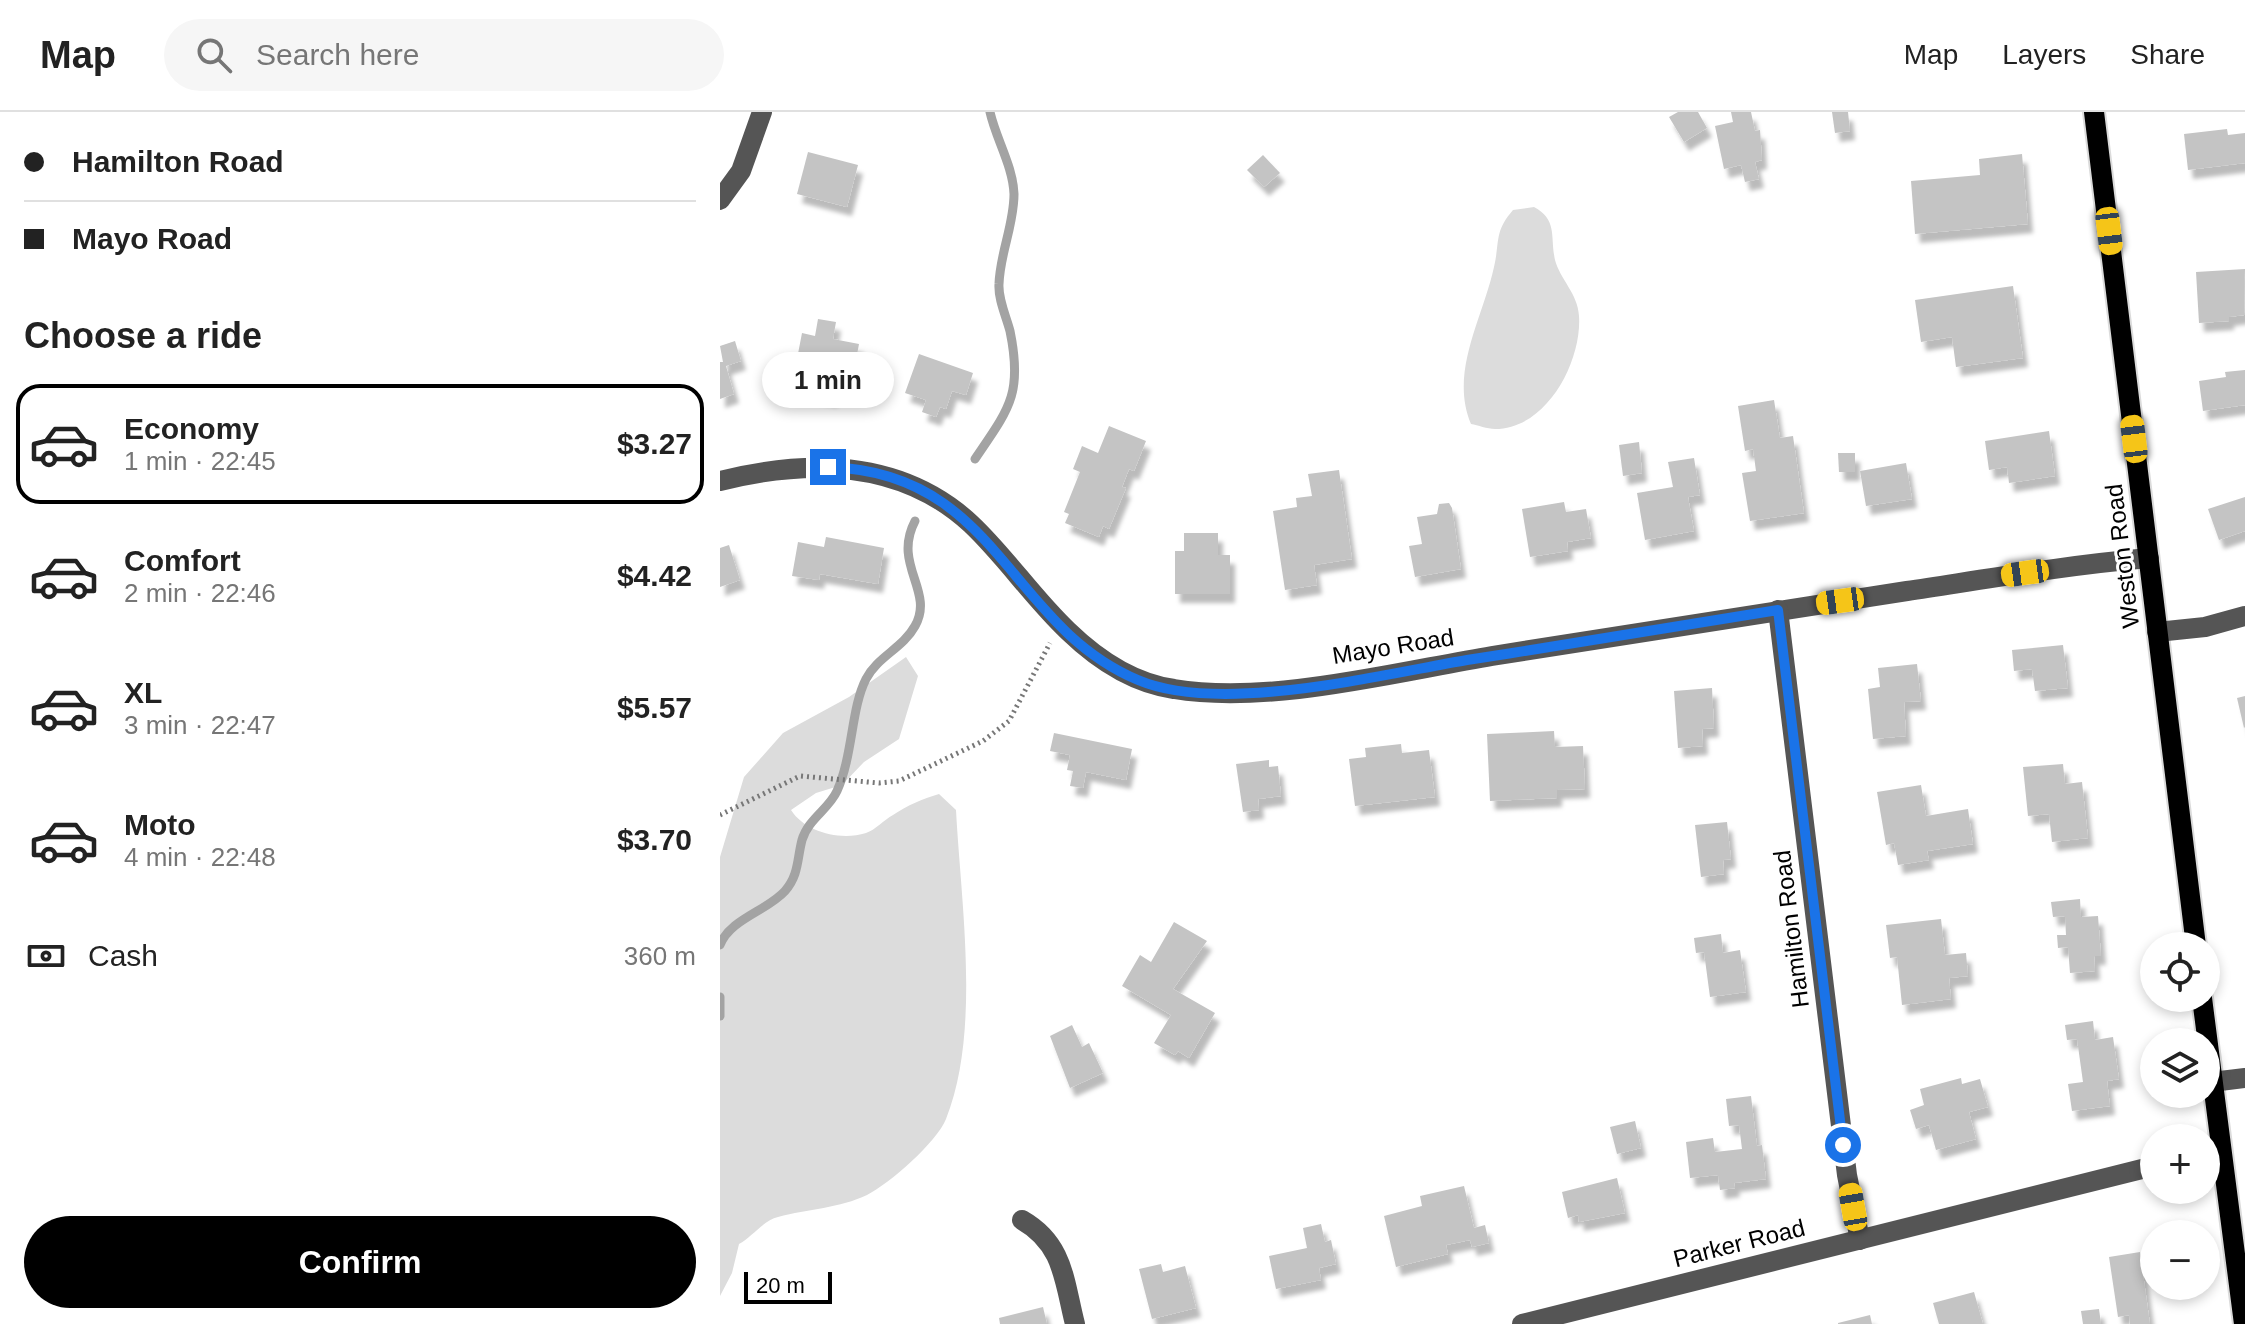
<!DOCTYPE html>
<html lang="en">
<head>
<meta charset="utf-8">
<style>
  :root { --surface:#fff; --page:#f6f6f6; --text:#222; --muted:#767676; --line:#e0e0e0; --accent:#000 }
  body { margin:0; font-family:Helvetica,sans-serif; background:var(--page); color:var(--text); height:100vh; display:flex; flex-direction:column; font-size:30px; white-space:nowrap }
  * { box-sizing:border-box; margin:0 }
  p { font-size:26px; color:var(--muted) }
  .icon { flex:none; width:44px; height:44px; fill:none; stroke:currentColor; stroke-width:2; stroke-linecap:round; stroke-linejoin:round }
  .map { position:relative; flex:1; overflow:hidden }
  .details { display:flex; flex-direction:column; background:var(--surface); width:720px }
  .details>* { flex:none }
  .hud { display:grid; align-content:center; height:176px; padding:0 24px; background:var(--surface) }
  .fabs { position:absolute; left:1420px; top:820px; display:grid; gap:16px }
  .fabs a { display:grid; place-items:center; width:80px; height:80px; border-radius:50%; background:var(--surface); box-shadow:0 4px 12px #0003; font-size:40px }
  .scale { position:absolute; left:24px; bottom:20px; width:88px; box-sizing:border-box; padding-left:8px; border:4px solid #000; border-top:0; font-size:22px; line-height:28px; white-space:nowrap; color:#000; -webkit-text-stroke:6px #fff; paint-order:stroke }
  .end { position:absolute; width:36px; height:36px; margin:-18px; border:10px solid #1a73e8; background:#fff; box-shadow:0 0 0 4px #fff }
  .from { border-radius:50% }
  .bubble { position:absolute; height:56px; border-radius:28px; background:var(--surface); box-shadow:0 4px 12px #0003; font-size:26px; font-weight:700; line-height:56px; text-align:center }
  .car { position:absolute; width:24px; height:48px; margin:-24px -12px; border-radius:10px; box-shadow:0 0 6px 2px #0007; background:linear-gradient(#f5c518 24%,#345 0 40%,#f5c518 0 76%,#345 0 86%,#f5c518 0) }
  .hud b { display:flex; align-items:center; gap:28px; height:76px; font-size:30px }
  .hud b+b { border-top:2px solid var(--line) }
  .hud i { width:20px; height:20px; background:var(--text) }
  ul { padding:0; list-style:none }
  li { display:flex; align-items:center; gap:24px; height:120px; margin:0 16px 12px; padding:0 8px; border:4px solid transparent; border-radius:24px }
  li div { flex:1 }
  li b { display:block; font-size:30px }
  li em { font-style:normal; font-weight:700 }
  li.active { border-color:var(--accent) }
  li>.icon { width:72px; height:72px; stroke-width:1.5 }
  h2 { padding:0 24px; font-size:36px; line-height:96px }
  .pay { display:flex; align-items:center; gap:20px; height:88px; padding:0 24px; font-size:30px }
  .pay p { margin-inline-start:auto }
  .button { display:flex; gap:16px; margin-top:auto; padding:16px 24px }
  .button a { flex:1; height:92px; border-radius:48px; background:var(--accent); color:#fff; font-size:32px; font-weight:700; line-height:92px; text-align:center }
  header { display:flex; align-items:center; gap:48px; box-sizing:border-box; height:112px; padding:0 40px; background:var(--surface); border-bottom:2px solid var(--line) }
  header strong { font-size:38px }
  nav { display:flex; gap:44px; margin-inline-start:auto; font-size:28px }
  .search { width:560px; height:72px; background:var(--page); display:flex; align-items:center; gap:20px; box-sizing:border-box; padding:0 28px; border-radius:44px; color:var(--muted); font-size:30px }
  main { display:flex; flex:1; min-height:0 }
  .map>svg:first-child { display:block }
</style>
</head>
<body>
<header>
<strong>Map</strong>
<div class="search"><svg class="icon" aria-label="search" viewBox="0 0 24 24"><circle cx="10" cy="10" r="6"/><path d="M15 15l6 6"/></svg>Search here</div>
<nav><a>Map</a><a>Layers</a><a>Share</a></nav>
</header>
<main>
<section class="details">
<div class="hud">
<b><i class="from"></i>Hamilton Road</b>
<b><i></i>Mayo Road</b>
</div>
<h2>Choose a ride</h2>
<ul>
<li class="active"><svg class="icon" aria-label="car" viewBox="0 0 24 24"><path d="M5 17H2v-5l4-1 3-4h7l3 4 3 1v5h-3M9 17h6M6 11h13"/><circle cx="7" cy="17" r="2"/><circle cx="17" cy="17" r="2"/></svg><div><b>Economy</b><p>1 min · 22:45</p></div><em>$3.27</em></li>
<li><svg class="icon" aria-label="car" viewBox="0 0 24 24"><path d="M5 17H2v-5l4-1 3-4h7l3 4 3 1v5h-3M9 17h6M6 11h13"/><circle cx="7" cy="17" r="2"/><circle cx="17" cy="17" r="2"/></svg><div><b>Comfort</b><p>2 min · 22:46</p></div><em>$4.42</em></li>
<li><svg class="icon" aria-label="car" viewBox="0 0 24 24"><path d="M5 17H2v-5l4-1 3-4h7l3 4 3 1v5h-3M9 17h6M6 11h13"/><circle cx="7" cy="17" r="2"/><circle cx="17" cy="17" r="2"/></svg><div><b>XL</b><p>3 min · 22:47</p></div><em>$5.57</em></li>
<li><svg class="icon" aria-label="car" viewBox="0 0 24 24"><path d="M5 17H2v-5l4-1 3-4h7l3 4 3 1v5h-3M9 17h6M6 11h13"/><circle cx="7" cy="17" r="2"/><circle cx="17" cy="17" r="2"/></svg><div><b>Moto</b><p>4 min · 22:48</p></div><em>$3.70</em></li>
</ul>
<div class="pay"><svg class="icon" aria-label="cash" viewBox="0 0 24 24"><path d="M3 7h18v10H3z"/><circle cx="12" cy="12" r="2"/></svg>Cash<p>360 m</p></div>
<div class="button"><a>Confirm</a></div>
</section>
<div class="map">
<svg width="1525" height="1212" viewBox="0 0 1525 1212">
  <defs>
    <filter id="shadow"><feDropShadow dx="5" dy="9" stdDeviation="2" flood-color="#0004"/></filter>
  </defs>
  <rect width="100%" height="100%" fill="#fff"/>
  <g fill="#dcdcdc">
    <path d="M814,95c24,13 16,30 21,53 5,19 23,34 24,56 3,45 -32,113 -84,113 -8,0 -17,-4 -24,-5 -22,-52 12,-106 23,-157 6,-26 0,-35 19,-57z"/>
    <path d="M186,545l12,19 -19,63 -35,23 -22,23 -26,8 -25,17c14,22 49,31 75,23 9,-3 18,-13 27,-18 15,-10 29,-16 46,-21l17,16c5,94 25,221 -10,309 -9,23 -57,65 -79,76 -27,13 -59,14 -89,22 -14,3 -26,20 -39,27l-7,29 -12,23v-439l24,-80 39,-44 66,-36z"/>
  </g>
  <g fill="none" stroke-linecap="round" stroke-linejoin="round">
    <g stroke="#a3a3a3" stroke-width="9">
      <path d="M255,347c34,-50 48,-65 35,-128 -4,-15 -12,-32 -11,-47 1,-31 15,-59 15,-90 -1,-28 -18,-55 -24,-82"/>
      <path d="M0,833c10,-26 47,-34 65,-54 14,-16 12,-32 17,-51 6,-21 27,-31 35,-49 16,-35 14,-83 29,-112 11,-22 37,-31 49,-53 20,-35 -23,-61 0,-105"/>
      <path d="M0,885v19"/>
    </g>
  </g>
  <g fill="#c4c4c4" filter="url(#shadow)">
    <path d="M958,0h20l9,16 -23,14 -15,-25z"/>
    <path d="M1011,0h20l4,19 5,-1 2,30 -7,2 4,17 -14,3 -4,-17 -17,4 -9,-43 18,-4z"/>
    <path d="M1112,0h16l2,19 -15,2z"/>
    <path d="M1507,17l1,6 17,-2v30l-57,7 -4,-36z"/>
    <path d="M88,40l50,13 -11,42 -50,-13z"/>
    <path d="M1302,42l6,70 -113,10 -4,-53 69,-6 -1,-16z"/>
    <path d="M543,43l17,18 -16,14 -17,-17z"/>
    <path d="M1525,157l-1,46 -15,2v4l-30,2 -3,-51z"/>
    <path d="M1293,174l10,72 -67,9 -4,-30 -31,5 -6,-42z"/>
    <path d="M98,207l18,3 -3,17 26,5 -6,32 -16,-3 -5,25 -41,-8 11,-57 13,3z"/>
    <path d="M15,229l6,20 -15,5 8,28 -14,5v-37h3l-3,-16z"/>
    <path d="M199,242l54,19 -7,22 -14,-4 -6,18 -6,-2 -4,10 -14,-5 4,-12 -21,-7z"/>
    <path d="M1525,258v35l-42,6 -4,-30 27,-4 -1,-5z"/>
    <path d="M1054,288l6,38 13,-2 11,77 -54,8 -8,-48 14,-2 -3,-22 -8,2 -7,-45z"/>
    <path d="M389,314l37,15 -12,30 -5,-2 -7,18 4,1 -17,41 -6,-3 -4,11 -34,-14 4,-9 -5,-2 16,-40 -7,-3 9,-23 16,7z"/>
    <path d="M1329,319l6,45 -46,7 -2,-16 -18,3 -4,-29z"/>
    <path d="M919,330l3,31 -19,3 -4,-31z"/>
    <path d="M1118,341h17v19h-16z"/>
    <path d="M974,346l6,37 -12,2 6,34 -49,9 -8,-47 36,-6 -5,-25z"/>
    <path d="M1186,351l6,36 -46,7 -6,-35z"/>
    <path d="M619,358l13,89 -38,6 3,20 -32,5 -12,-79 24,-4 -1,-9 16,-2 -4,-22z"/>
    <path d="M1525,385v34l-26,9 -11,-31z"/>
    <path d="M844,390l2,10 20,-3 5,29 -24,4 1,9 -38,6 -8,-48z"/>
    <path d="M729,391l3,5 9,61 -46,8 -6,-31 13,-2 -5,-27 20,-3 2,-10z"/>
    <path d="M464,421h34v22h12v39h-55v-43h9z"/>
    <path d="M106,425l58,11 -6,36 -58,-10 -1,6 -27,-4 6,-34 26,5z"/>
    <path d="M9,433l11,35 -20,7v-39z"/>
    <path d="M1343,533l5,43 -33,3 -3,-22 -18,2 -2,-21z"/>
    <path d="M1197,552l4,37 -17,1 2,34 -33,3 -5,-50 12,-2 -2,-19z"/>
    <path d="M992,576l2,40 -12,1 1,17 -25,2 -4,-57z"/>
    <path d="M1525,584v31l-1,1 -7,-30z"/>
    <path d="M834,619l1,16 28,-1 2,43 -28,1v8l-67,3 -3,-67z"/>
    <path d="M334,621l78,16 -6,31 -40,-8 -3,16 -13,-2 3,-15 -6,-1 3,-15 -20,-4z"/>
    <path d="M681,632l1,9 27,-3 6,47 -80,9 -6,-47 17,-2 -1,-9z"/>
    <path d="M549,648v7l9,-1 3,30 -23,3 1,11 -16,2 -7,-48z"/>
    <path d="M1343,652l2,20 17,-2 6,56 -36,4 -3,-28 -21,2 -5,-49z"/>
    <path d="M1201,673l5,31 42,-7 5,35 -46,7 2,9 -31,5 -4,-22 -8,2 -9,-53z"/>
    <path d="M1007,710l4,37 -8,1 1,14 -23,3 -6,-52z"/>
    <path d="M1360,787l1,18 17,-1 3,40h-7l1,15 -25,2 -2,-26 -10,1 -1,-13h9l-1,-19 -12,1 -2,-15z"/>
    <path d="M1221,807l4,36 21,-2 2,23 -19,2 2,21 -49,6 -5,-48 -7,1 -4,-33z"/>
    <path d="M454,810l33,19 -34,48 42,24 -26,45 -11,-7 -3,4 -21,-12 17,-28 -49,-29 18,-31 11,7z"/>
    <path d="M1001,822l2,19 17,-3 6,42 -36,5 -6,-45 -8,1 -2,-15z"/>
    <path d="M1373,909l2,19 18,-3 6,42 -12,2 3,25 -38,5 -4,-27 15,-2 -6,-43 -10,1 -2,-15z"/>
    <path d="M352,913l10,22 7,-4 14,30 -33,15 -20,-52z"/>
    <path d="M1241,966l1,6 18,-5 8,28 -19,5 7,27 -40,11 -7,-25 -13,4 -6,-19 14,-5 -4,-16z"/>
    <path d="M1031,984l6,50 5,-1 4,34 -32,4 1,5 -15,2 -2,-15 -28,3 -4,-36 27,-4 2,14 27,-3 -3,-24 -10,1 -3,-27z"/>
    <path d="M915,1009l6,27 -24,6 -7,-27z"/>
    <path d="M897,1066l8,35 -46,9 -1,-7 -10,3 -6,-26z"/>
    <path d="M744,1074l10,42 11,-3 4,18 -17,4 -2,-7 -24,5 2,9 -52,13 -12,-51 38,-10 -2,-10z"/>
    <path d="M601,1112l4,18 6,-2 5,24 -17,4 2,12 -45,9 -7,-33 38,-8 -4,-20z"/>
    <path d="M1420,1140l10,72h-20l-1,-9 -11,2 -9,-60z"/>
    <path d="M441,1152l2,8 22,-6 11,42 -44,11 -13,-50z"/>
    <path d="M1254,1180l9,32h-44l-6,-21z"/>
    <path d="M323,1195l4,17h-47l-1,-6z"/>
    <path d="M1379,1197l2,15h-18l-2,-13z"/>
    <path d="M1150,1203l2,9h-34v-1z"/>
  </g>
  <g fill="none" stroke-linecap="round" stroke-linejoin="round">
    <g stroke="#dbdbdb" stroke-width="24">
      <g id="major">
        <path d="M1374,0l102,834"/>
        <path d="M1482,886l42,326"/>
      </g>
    </g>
    <path stroke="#777" stroke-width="5" stroke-dasharray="2 4" stroke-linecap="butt" d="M0,703l80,-39 79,7 20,-2 84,-40 26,-20 41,-78"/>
    <g stroke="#555" stroke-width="20">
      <path d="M0,88l21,-29 21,-59"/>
      <path d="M0,369c88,-22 181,-22 251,43 35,33 62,74 97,107 30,29 64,52 106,58 95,16 222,-17 318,-33 138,-22 276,-44 415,-65 80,-12 161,-26 242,-33"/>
      <path d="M1058,498l69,565 13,65"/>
      <path d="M1437,520l48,-5 40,-11"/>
      <path d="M1492,970l33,-4"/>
      <path d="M302,1108c42,24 42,61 53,104"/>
      <path d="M802,1212l632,-158"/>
    </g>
    <use href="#major" stroke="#000" stroke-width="20"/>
  </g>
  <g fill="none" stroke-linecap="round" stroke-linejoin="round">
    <path stroke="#1a73e8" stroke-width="10" d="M108,355c171,5 179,158 310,213 82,35 241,-5 329,-20 104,-16 208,-33 311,-50l65,535"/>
  </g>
  <g text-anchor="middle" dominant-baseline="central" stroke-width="6" stroke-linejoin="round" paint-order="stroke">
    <g font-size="24" fill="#000" stroke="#fff">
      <text transform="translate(1402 444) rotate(-97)">Weston Road</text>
      <text transform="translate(673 534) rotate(-9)">Mayo Road</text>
      <text transform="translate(1071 817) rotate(-97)">Hamilton Road</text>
      <text transform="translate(1019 1131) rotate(-14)">Parker Road</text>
    </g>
  </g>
</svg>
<div class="fabs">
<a><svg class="icon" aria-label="locate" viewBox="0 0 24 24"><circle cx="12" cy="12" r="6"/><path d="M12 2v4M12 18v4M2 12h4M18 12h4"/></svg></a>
<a><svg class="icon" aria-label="layers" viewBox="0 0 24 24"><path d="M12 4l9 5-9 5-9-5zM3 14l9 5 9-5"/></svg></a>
<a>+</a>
<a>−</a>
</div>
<div class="scale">20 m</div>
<i class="end from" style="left:1123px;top:1033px"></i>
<i class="end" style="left:108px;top:355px"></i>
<div class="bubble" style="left:42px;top:240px;width:132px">1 min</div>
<i class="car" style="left:1389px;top:119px;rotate:173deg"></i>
<i class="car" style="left:1414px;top:327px;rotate:353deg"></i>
<i class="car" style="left:1305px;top:461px;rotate:262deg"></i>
<i class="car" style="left:1120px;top:489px;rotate:262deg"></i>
<i class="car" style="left:1133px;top:1095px;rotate:350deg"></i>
</div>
</main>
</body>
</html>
